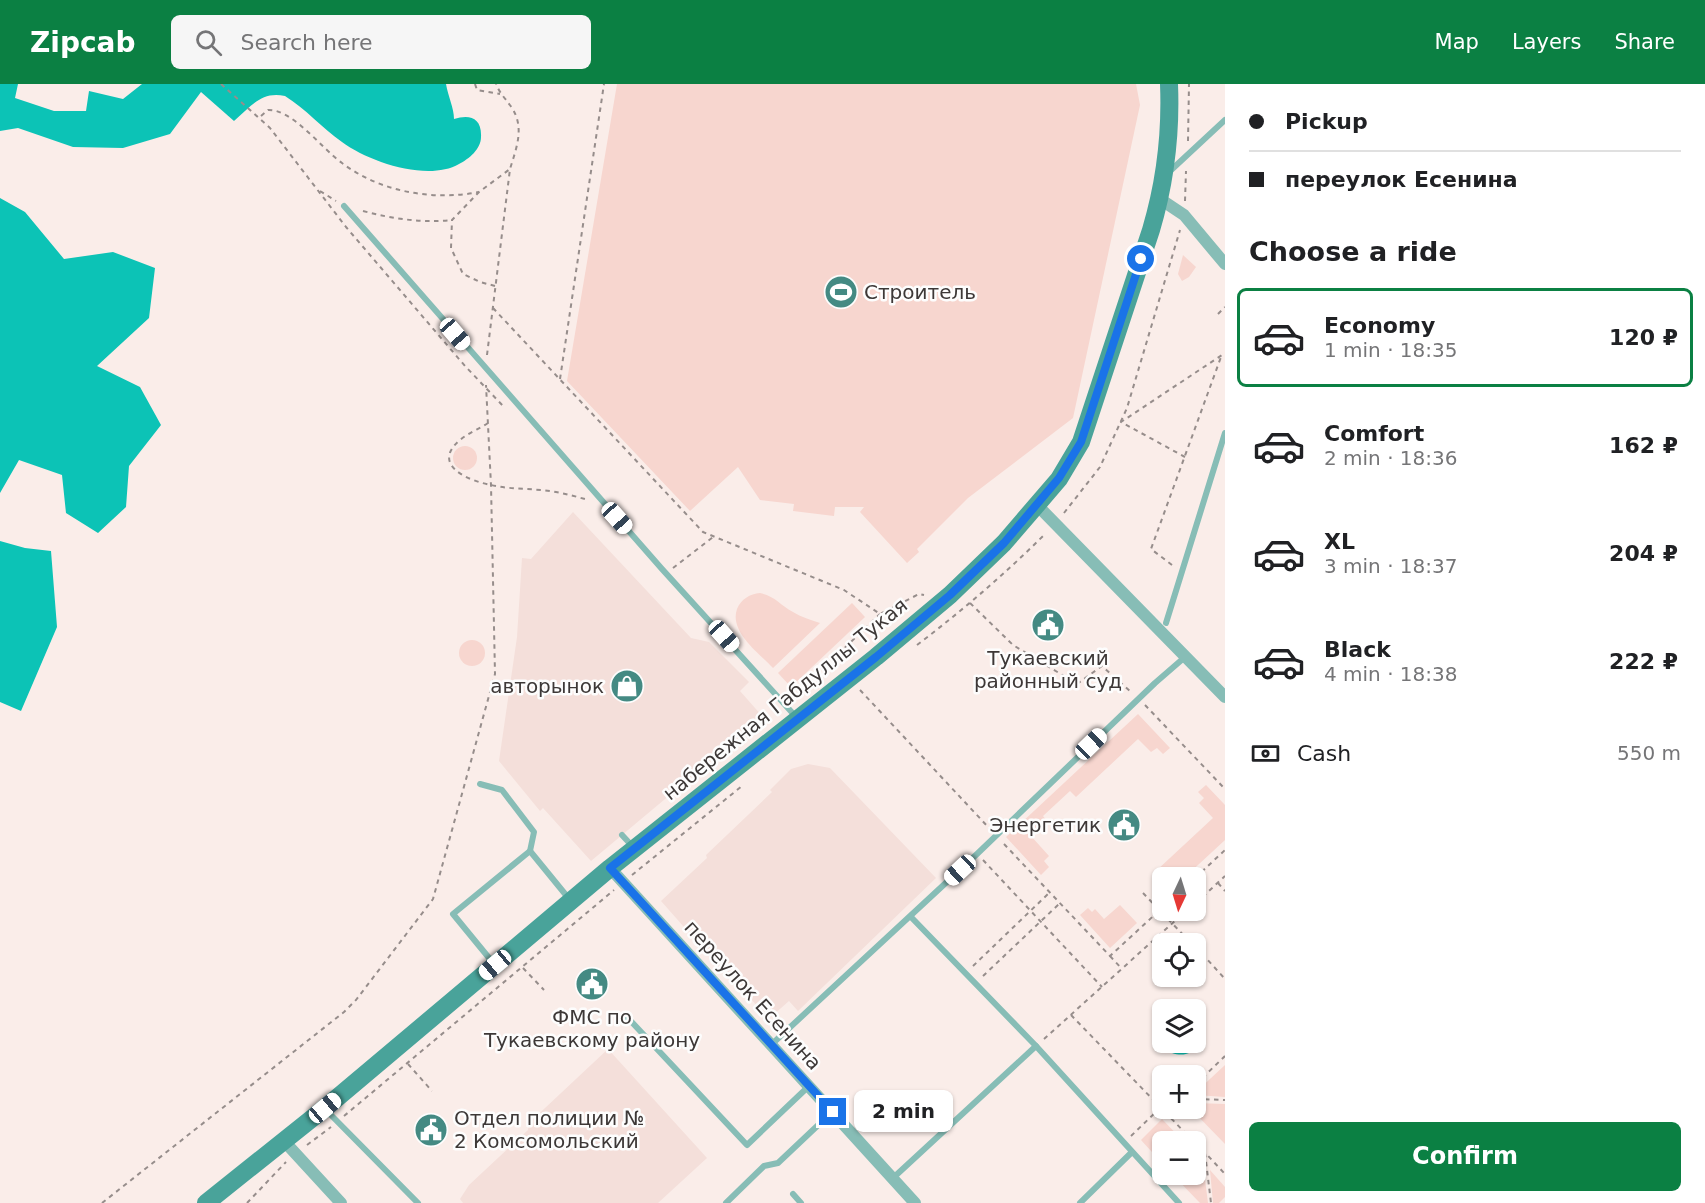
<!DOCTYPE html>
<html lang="en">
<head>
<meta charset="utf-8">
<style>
  :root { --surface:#fff; --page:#f6f6f6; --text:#202124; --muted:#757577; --line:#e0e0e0; --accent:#0b8043 }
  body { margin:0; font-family:"DejaVu Sans",sans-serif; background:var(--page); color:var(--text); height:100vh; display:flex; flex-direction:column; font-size:22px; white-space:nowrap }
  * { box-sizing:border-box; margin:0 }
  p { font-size:20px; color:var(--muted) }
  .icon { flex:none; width:33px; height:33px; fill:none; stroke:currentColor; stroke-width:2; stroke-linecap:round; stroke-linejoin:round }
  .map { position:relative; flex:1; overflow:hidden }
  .sheet { display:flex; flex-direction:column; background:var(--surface); width:480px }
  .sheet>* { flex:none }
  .guide { display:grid; align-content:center; height:132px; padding:0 24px; background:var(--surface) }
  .needle { width:39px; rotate:184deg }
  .tools { position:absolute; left:1152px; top:783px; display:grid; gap:12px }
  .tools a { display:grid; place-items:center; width:54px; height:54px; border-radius:9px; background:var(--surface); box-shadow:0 2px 4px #0004; font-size:30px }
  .end { position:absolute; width:27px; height:27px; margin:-14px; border:8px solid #1a73e8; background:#fff; box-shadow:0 0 0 3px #fff }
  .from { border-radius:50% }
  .bubble { position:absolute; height:42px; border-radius:9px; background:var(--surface); box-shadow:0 2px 4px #0004; font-size:20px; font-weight:600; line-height:42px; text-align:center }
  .car { position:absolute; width:18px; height:36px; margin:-18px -9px; border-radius:8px; box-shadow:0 0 4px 2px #0007; background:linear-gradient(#fff 24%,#345 0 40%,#fff 0 76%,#345 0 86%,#fff 0) }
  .guide b { display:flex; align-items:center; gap:21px; height:57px; font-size:22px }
  .guide b+b { border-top:2px solid var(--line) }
  .guide i { width:15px; height:15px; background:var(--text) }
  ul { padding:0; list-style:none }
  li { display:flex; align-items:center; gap:18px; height:99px; margin:0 12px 9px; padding:0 12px; border:3px solid transparent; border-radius:9px }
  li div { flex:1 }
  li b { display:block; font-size:22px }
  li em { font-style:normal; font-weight:600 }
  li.active { border-color:var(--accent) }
  li>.icon { width:54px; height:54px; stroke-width:1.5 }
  h2 { padding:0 24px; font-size:27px; line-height:72px }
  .pay { display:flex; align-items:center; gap:15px; height:66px; padding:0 24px; font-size:22px }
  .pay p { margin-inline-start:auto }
  .primary-button { display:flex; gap:12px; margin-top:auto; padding:12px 24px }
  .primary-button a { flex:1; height:69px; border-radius:9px; background:var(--accent); color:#fff; font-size:24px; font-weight:600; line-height:69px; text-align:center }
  header { display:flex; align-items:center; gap:36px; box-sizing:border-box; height:84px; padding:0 30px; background:var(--accent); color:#fff }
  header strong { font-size:28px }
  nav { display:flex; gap:33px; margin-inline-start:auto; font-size:21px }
  .search { width:420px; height:54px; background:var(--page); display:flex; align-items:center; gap:15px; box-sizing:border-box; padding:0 21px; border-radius:9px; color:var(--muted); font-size:22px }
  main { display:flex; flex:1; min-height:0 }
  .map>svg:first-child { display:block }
</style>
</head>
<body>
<header>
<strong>Zipcab</strong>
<div class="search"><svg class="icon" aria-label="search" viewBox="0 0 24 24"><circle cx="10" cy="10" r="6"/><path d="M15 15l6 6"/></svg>Search here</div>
<nav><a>Map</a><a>Layers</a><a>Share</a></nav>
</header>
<main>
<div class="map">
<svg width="1225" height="1119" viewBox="0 0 1225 1119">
  <rect width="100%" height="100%" fill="#faede9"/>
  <g fill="#f4dfda">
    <path d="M573,428l118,126 18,4 40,40 -9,9 23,26 -172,144 -48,-53 -3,3 -41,-50 18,-124 5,-79 9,1z"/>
    <path d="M808,680l22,4 106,110 -138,133 -9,-10 -17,15 -4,1 -54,-56 -53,-60 46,-43 -1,-3 66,-63 -2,-2 21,-21z"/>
    <path d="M608,965l99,109 -49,45h-195l-3,-4 9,-14 59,-55 1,-7z"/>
  </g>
  <g fill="#f7d6cf">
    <path d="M617,0h519l4,21 -67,313 -105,80 -51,51 2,3 -12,11 -47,-51 4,-5h-29l-1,9 -41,-5 1,-7 -34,-4 -22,-33 -48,44 -123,-130z"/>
    <path d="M1183,171l13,12 -7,10 -7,4 -4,-7z"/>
    <circle cx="465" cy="374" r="12"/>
    <path d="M760,509c15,3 20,12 33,19 8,5 18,8 27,11l-47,45c-14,-15 -44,-36 -36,-59 4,-10 13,-15 23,-16z"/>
    <path d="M852,519l13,14 -74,70 -13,-14z"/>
    <circle cx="472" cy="569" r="13"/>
    <path d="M1138,630l32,34 -7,6 -6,-6 -6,4 -13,-13 -62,58 -6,-6 -27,25 4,5 -16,15 18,20 -5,5 5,6 -8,8 -35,-38z"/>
    <path d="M1206,701l19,20v35l-40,37h-22l-7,-6 57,-53 -14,-15 5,-5 -6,-6z"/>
    <path d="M1120,821l17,18 -27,25 -30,-33 8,-7 4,4 3,-3 9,10z"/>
    <path d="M1225,981v32l-29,-2v-3z"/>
    <path d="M1196,1019l29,1v40l-34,-35 5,-1z"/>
    <path d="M1162,1035l21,22 -21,1v21l-21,-23z"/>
    <path d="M1196,1071l7,9 5,39h-8l-27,-28 23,-1z"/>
    <path d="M1210,1086l15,17v10l-6,6h-6z"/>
  </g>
  <g fill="#0cc3b6">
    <path d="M0,0h18l-3,14 39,13h32l3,-20 34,8 19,-15h304c2,12 8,24 8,35 15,-5 28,-2 27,18 0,12 -12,22 -22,27 -31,18 -90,-2 -117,-22 -20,-14 -36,-33 -57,-46 -24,-5 -33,10 -51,25l-33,-29 -31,42 -47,14 -50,-1 -55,-19 -18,3z"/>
    <path d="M0,114l25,14 39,47 49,-7 42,16 -6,50 -52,48 43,21 21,38 -32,41 -3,41 -28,26 -32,-20 -4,-38 -43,-15 -19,33z"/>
    <path d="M0,457l25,7 26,3 6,76 -36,84 -21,-9z"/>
    <path d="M1181,920c39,8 24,60 -9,49 -8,-2 -14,-8 -16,-16 -4,-10 0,-19 6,-26v31h34v-32l-32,-1 8,-4z"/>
  </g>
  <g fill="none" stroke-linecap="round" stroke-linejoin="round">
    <g stroke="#968d8b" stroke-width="2" stroke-dasharray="4.5 4.5" stroke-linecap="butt">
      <path d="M221,0l49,44 76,99 119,139 40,42"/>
      <path d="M475,0l2,6 23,4"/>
      <path d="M261,32l7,-6c25,-1 54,39 74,53 38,29 91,38 137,29"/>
      <path d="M1188,57l1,-57"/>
      <path d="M320,107l16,10"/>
      <path d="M1185,117l1,-30"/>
      <path d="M363,127c30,8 58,12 89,9"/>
      <path d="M495,202l-15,-4 -17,-8 -12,-26 1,-28 27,-28 31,-23"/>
      <path d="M493,224l210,224 141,58 36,24 39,-20 5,1"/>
      <path d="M1218,230l7,-7"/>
      <path d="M487,271l23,-186c6,-20 15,-41 2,-61 -6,-9 -12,-14 -16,-24"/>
      <path d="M560,295l44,-295"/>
      <path d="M488,339c-9,6 -20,10 -28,17 -30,25 9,41 31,45 21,5 44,3 65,7 11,2 22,5 32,8"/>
      <path d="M1185,373l-64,-35 104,-69"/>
      <path d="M1064,429l36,-46 27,-59 53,-178"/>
      <path d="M1172,481l-21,-16 70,-192"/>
      <path d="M673,484l40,-31"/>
      <path d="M970,519l43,42 64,39 25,-18 28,25"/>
      <path d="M917,561c46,-35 88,-71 129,-112"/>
      <path d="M838,583l-6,-7 48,-46"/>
      <path d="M860,606l130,139"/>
      <path d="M1145,621l80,84"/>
      <path d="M1004,760l106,112 52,-48"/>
      <path d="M983,776l119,127"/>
      <path d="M632,791l110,-89"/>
      <path d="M1195,794l30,-28"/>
      <path d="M1218,799l7,8"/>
      <path d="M1143,809l49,51"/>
      <path d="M1196,819l29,-27"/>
      <path d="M1196,863l29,32"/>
      <path d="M1110,872l12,13"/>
      <path d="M973,882l76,-73"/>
      <path d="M523,884l21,22"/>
      <path d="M983,892l76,-72"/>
      <path d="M1071,931l123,127"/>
      <path d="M1044,955l143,-129"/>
      <path d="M408,980l24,27"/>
      <path d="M1196,1000l29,-28"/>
      <path d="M1196,1015l29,1"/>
      <path d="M344,1032l270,-226"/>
      <path d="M1131,1052l30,-29"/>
      <path d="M1196,1059l29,31"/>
      <path d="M307,1061l24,-18"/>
      <path d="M1205,1069l6,50"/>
      <path d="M102,1119l242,-191 12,-12 77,-101 62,-225 -4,-189 -5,-100"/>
      <path d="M247,1119l39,-41"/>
    </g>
    <g stroke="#87bdb6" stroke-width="6">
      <path d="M1169,88l56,-52"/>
      <path d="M344,122l318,363 135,149"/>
      <path d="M1166,539l59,-190"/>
      <path d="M480,700l22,6 32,42 -4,19"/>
      <path d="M622,751l12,13"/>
      <path d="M911,833l125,129 143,157"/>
      <path d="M494,880l-41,-50 77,-63 40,49"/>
      <path d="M627,933l120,128 62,-59"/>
      <path d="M772,960l205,-190 178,-171 30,-26"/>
      <path d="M325,1025l93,94"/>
      <path d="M893,1094l143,-132"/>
      <path d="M793,1110l8,9"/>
      <path d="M726,1119l38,-37 14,-3 54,-51"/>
      <path d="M1080,1119l52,-51"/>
    </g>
    <g stroke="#87bdb6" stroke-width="12">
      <path d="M1160,115l24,16 41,49"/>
      <path d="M1037,421l188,192"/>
      <path d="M610,784l305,335"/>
      <path d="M284,1057l57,62"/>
    </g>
    <path stroke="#49a39a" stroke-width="18" d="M206,1119l119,-95 285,-240 266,-211 74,-62 54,-52 55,-64 22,-37 70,-212c14,-47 20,-97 18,-146"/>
  </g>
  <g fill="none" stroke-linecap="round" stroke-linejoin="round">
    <path stroke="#1a73e8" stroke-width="8" d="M833,1028l-223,-244 266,-211 74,-62 54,-52 55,-65 22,-36 60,-183"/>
  </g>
  <defs>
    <g id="stadium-disc" transform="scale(1.725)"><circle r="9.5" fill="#448a83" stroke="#fdfdfd"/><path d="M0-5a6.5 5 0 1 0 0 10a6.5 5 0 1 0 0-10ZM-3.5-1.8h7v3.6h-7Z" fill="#fff"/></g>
    <g id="civic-disc" transform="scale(1.725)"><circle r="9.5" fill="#448a83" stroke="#fdfdfd"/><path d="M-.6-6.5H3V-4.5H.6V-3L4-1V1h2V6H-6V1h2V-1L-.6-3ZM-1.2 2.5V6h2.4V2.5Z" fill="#fff"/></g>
    <g id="shop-disc" transform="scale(1.725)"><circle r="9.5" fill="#448a83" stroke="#fdfdfd"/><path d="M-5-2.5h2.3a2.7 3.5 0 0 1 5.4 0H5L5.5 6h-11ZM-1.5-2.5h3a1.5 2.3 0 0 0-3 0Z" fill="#fff"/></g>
  </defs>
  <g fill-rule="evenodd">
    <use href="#stadium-disc" x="841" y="208"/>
    <use href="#civic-disc" x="1048" y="541"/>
    <use href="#shop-disc" x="627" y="602"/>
    <use href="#civic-disc" x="1124" y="741"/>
    <use href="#civic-disc" x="592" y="900"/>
    <use href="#civic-disc" x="431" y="1046"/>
  </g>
  <g text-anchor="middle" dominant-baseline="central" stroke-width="5" stroke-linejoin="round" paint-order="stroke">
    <g font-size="20" fill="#3d3837" stroke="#fdfdfd" text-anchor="start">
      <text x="864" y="208">Строитель</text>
      <text x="1048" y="574" text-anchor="middle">Тукаевский<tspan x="1048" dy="23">районный суд</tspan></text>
      <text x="604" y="602" text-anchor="end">авторынок</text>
      <text x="1101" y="741" text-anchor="end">Энергетик</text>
      <text x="592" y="933" text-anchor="middle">ФМС по<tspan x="592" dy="23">Тукаевскому району</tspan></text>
      <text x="454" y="1034">Отдел полиции №<tspan x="454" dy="23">2 Комсомольский</tspan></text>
    </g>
    <g font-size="20" fill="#3d3837" stroke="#fdfdfd">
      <text transform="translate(785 615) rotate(-39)">набережная Габдуллы Тукая</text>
      <text transform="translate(753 911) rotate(48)">переулок Есенина</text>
    </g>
  </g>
</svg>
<div class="tools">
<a><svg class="needle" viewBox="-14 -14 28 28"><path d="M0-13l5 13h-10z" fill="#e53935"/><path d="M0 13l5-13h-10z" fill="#757577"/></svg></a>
<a><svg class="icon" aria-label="locate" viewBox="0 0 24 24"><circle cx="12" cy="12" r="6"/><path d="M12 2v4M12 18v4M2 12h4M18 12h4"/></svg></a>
<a><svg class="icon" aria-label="layers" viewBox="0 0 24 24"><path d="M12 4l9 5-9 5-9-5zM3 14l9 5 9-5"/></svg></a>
<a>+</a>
<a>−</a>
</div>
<i class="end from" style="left:1141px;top:175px"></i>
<i class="end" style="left:833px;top:1028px"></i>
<div class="bubble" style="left:854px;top:1006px;width:99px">2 min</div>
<i class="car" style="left:455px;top:250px;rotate:139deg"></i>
<i class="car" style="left:617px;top:434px;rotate:138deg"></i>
<i class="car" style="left:724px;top:552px;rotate:138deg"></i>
<i class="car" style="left:1091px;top:660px;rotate:46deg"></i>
<i class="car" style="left:960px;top:786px;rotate:227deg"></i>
<i class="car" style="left:495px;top:881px;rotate:230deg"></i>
<i class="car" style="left:325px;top:1024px;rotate:50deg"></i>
</div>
<section class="sheet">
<div class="guide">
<b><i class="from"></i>Pickup</b>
<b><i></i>переулок Есенина</b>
</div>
<h2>Choose a ride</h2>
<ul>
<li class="active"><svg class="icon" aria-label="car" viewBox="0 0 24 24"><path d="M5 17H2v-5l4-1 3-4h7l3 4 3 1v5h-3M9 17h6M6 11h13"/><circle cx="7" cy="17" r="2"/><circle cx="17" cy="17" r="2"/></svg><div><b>Economy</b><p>1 min · 18:35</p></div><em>120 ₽</em></li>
<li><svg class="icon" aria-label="car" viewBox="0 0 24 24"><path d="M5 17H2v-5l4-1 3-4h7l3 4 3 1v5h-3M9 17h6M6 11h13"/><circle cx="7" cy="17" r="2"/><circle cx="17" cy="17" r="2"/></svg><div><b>Comfort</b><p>2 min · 18:36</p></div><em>162 ₽</em></li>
<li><svg class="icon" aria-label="car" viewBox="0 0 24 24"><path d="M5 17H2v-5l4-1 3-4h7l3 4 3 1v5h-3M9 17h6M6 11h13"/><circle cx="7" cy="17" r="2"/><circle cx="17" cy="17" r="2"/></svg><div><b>XL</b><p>3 min · 18:37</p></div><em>204 ₽</em></li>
<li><svg class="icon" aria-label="car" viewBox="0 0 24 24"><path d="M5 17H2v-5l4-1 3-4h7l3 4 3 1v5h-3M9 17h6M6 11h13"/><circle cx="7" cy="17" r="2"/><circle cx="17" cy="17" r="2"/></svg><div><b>Black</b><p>4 min · 18:38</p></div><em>222 ₽</em></li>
</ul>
<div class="pay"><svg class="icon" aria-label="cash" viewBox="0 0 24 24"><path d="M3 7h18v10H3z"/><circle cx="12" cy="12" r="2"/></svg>Cash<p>550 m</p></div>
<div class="primary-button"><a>Confirm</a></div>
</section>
</main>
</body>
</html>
